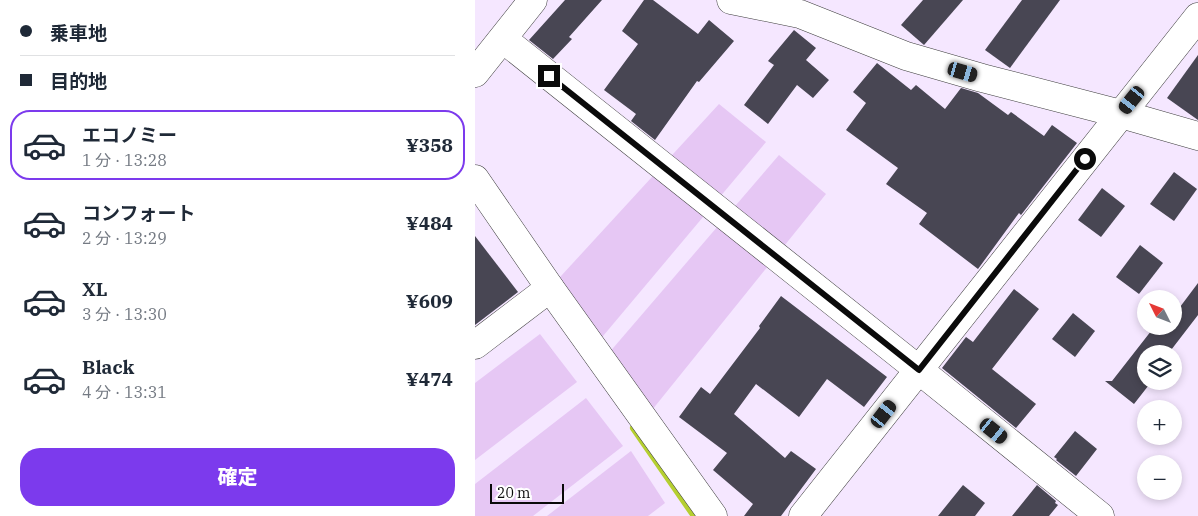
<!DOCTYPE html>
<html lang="ja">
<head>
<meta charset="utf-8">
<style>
  :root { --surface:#fff; --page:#f2f2f3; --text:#1f2937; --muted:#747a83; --line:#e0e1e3; --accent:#7c3aed }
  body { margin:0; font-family:"IBM Plex Serif","Noto Sans JP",serif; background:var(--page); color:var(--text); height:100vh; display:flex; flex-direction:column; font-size:19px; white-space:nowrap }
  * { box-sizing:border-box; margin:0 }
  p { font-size:16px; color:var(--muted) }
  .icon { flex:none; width:28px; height:28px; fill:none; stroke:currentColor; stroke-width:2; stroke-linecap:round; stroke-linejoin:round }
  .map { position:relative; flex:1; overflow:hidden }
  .sheet { display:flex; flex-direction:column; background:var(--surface); width:475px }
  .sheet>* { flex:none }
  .banner { display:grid; align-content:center; height:110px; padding:0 20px; background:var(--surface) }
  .needle { width:32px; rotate:312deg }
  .fabs { position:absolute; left:662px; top:290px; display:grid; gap:10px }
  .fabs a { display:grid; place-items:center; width:45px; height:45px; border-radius:50%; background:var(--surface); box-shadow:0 2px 8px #0003; font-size:25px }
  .scale { position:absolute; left:15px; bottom:12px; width:74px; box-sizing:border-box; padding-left:5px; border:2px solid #0a0a0a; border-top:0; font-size:14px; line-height:18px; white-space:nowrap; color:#0a0a0a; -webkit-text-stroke:4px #fff; paint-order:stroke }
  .end { position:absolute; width:22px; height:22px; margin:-11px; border:6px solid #0a0a0a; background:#fff; box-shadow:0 0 0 2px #fff }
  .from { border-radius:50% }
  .car { position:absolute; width:15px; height:30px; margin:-15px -8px; border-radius:6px; box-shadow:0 0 4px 1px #0007; background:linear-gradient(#222 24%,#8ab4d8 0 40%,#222 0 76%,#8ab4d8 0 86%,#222 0) }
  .banner b { display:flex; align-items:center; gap:18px; height:48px; font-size:19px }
  .banner b+b { border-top:1px solid var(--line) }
  .banner i { width:12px; height:12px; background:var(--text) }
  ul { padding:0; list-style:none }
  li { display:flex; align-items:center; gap:15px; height:70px; margin:0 10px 8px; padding:0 10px; border:2px solid transparent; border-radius:20px }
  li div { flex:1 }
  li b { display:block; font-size:19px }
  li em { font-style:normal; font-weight:800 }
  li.on { border-color:var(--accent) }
  li>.icon { width:45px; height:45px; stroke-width:1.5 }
  .primary-button { display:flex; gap:10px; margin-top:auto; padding:10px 20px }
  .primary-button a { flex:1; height:58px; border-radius:20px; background:var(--accent); color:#fff; font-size:20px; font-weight:800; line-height:58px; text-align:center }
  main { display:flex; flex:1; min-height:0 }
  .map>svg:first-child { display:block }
</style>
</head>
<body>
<main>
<section class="sheet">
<div class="banner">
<b><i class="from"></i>乗車地</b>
<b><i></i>目的地</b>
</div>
<ul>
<li class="on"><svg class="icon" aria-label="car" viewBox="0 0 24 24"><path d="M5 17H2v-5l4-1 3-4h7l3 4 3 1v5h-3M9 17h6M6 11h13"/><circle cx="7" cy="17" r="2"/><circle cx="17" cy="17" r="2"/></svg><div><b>エコノミー</b><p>1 分 · 13:28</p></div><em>¥358</em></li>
<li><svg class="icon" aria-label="car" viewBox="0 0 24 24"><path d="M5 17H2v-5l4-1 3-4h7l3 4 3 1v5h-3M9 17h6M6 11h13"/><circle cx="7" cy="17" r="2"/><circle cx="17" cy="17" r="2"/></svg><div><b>コンフォート</b><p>2 分 · 13:29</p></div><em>¥484</em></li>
<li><svg class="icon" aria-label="car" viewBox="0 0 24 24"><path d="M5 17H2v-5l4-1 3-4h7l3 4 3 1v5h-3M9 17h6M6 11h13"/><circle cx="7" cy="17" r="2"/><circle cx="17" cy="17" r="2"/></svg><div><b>XL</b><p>3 分 · 13:30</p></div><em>¥609</em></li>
<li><svg class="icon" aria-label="car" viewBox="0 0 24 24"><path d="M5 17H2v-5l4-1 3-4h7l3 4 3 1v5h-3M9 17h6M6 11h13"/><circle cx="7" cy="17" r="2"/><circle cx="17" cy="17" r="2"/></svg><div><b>Black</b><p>4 分 · 13:31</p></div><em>¥474</em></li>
</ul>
<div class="primary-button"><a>確定</a></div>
</section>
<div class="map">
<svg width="723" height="516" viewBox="0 0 723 516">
  <rect width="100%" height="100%" fill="#f5e7ff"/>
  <g fill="#e6c7f4">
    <path d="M244,104l47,38 -173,206 -43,-60z"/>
    <path d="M304,155l47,39 -182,226 -42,-59z"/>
    <path d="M65,334l37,48 -102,78v-77z"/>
    <path d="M111,398l37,48 -90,70h-58v-32z"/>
    <path d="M156,451l34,52 -17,13h-101z"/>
  </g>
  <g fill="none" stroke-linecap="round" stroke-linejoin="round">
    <path stroke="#b5cf31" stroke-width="8" d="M159,428l61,88"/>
  </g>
  <g fill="#484653">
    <path d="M90,0h37l-33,37 3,2 -19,20 -24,-19z"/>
    <path d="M169,0h9l45,34 11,-14 25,21 -35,41 -2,-1 -42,59 -24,-19 5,-7 -32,-24 34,-46 -16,-13z"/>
    <path d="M448,0h40l-39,45 -23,-20z"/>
    <path d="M547,0h38l-50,68 -25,-18z"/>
    <path d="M319,30l22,18 -10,12 23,20 -16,18 -16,-13 -29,39 -24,-19 30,-40 -6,-4z"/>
    <path d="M723,55v65l-31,-22z"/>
    <path d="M402,63l34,27 5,-5 29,24 16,-21 17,5 30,22 3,-3 33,24 8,-11 25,18 -56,72 -2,-2 -41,56 -59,-45 8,-11 -41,-29 12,-16 -52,-38 20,-27 -13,-11z"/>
    <path d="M699,172l23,17 -23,32 -24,-17z"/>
    <path d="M627,188l23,18 -24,31 -23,-17z"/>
    <path d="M0,236l43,56 -43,33z"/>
    <path d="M665,245l23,18 -24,31 -23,-17z"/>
    <path d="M723,283v32l-30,39h-22v27h6l-18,23 -29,-23h7l43,-55h19v-11z"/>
    <path d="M539,289l25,20 -47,60 44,35 -20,24 -74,-60 24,-31 7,5z"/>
    <path d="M306,296l106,81 -23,30 -37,-28 -28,38 -43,-33 -22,30 51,44 6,-7 25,18 -35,47h-37l9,-12 -40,-34 14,-17 -48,-36 22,-30 9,7 50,-66 -1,-2z"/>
    <path d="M598,313l22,18 -20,26 -23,-18z"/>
    <path d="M600,431l22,18 -21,27 -20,-16 1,-1 -3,-2z"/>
    <path d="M488,485l22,18 -10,13h-37z"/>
    <path d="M562,485l19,16 -1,2 3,2 -9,11h-37z"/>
  </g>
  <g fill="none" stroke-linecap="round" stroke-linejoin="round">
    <g stroke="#3d3d3d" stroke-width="29">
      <g id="minor">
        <path d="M256,0l69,14 106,42 76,22 139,36 77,22"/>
        <path d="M28,39l416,331 181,146"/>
        <path d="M0,73l58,-73"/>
        <path d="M0,179l75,109 163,228"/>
        <path d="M0,345l75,-57"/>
        <path d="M328,516l395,-499"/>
      </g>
    </g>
    <use href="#minor" stroke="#fff" stroke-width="28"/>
  </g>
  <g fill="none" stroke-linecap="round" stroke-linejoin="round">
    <path stroke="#0a0a0a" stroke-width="6" d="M74,76l370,294 166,-211"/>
  </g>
</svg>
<div class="fabs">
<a><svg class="needle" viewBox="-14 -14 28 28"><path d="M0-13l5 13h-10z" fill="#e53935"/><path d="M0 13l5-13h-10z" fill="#747a83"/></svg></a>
<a><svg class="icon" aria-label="layers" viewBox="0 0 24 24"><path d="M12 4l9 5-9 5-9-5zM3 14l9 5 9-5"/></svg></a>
<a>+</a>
<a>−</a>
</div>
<div class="scale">20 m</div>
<i class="end from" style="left:610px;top:159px"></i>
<i class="end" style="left:74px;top:76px"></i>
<i class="car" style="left:488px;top:72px;rotate:106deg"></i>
<i class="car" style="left:657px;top:100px;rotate:219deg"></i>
<i class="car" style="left:409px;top:414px;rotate:38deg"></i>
<i class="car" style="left:519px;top:431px;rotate:129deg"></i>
</div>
</main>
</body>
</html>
